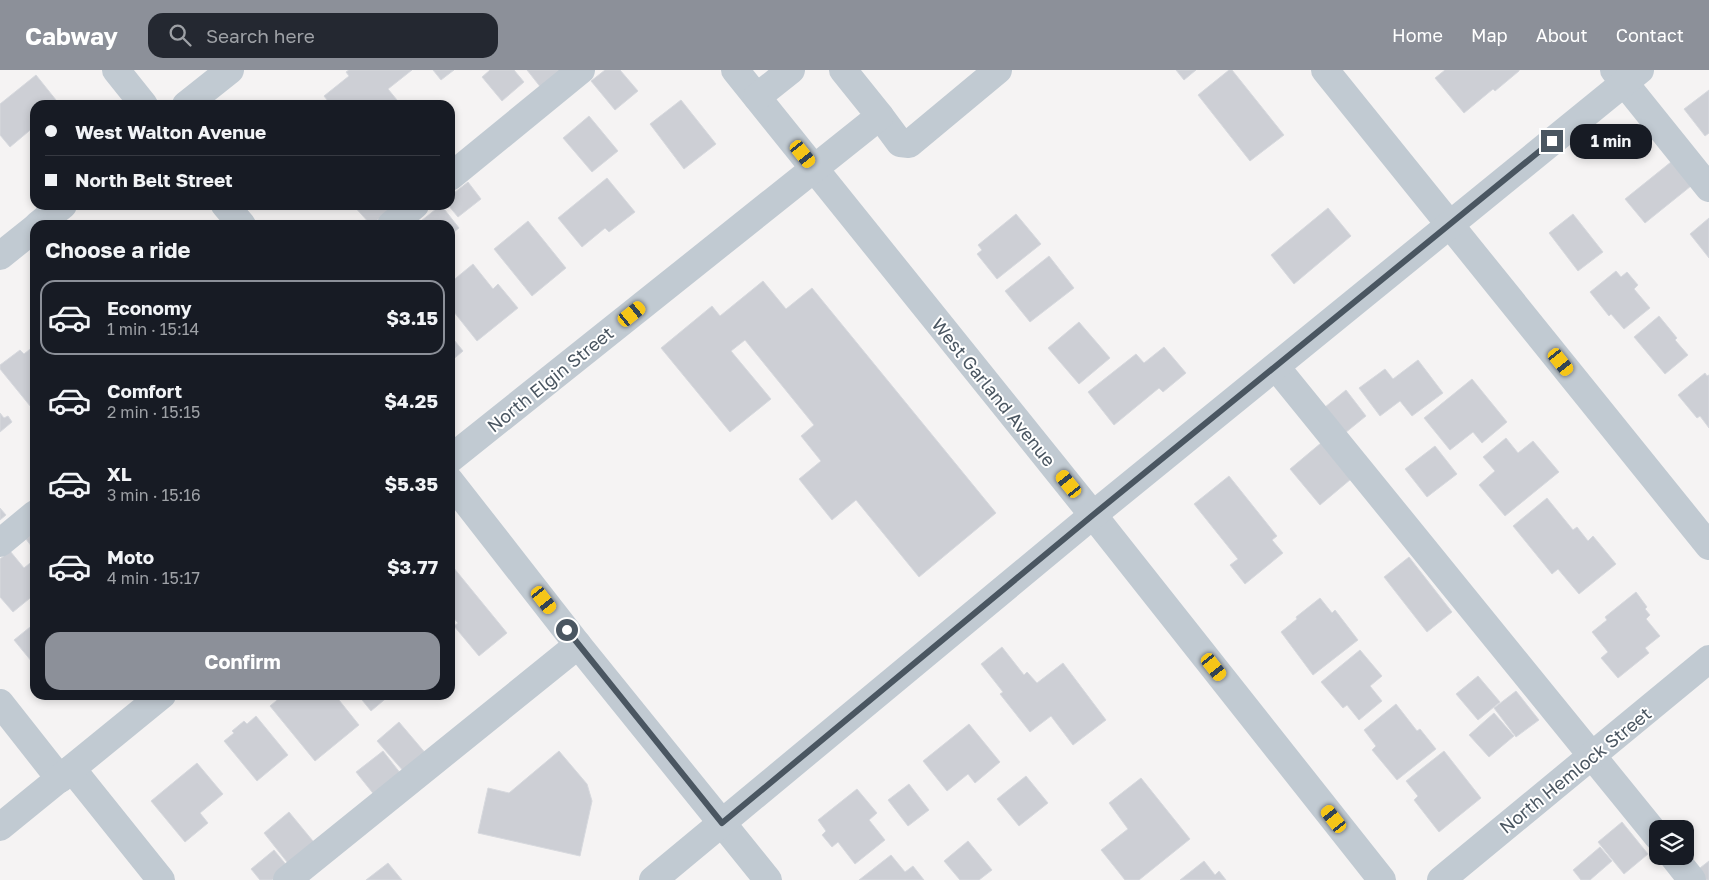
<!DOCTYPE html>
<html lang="en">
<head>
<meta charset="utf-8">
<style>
  :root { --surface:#171b24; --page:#242831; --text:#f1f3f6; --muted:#9ea1a6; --line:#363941; --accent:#8c9099 }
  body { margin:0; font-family:"Golos Text",sans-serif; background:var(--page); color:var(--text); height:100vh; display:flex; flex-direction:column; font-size:19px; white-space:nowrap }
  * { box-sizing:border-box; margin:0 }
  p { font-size:16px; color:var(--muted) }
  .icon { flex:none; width:28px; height:28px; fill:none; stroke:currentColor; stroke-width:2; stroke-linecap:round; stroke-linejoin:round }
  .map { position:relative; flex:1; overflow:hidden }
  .sheet { position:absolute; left:30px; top:150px; width:425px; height:480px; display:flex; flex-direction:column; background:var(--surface); border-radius:15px; box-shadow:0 2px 8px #0003 }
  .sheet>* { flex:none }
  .banner { position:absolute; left:30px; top:30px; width:425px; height:110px; border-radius:15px; box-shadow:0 2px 8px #0003; display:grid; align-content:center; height:110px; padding:0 15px; background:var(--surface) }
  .controls { position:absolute; left:1649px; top:750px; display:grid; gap:10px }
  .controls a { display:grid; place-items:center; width:45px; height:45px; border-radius:10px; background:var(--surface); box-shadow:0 2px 8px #0003; font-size:25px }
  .end { position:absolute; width:22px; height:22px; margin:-11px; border:6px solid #4a5661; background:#fff; box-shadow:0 0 0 2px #fff }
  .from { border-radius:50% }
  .bubble { position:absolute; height:35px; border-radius:15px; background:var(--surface); box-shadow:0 2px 8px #0003; font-size:16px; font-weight:700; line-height:35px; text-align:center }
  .car { position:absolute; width:15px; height:30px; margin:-15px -8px; border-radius:6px; box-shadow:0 0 4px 1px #0007; background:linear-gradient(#f5c518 24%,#345 0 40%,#f5c518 0 76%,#345 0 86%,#f5c518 0) }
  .banner b { display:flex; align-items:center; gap:18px; height:48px; font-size:19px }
  .banner b+b { border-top:1px solid var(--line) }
  .banner i { width:12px; height:12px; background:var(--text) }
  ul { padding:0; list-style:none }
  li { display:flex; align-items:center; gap:15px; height:75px; margin:0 10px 8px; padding:0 5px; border:2px solid transparent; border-radius:15px }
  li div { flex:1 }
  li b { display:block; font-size:19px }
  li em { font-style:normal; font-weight:700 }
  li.on { border-color:var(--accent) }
  li>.icon { width:45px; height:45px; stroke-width:1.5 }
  h2 { padding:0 15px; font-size:22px; line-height:60px }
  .action { display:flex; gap:10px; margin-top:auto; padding:10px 15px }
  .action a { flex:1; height:58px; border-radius:15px; background:var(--accent); color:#fff; font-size:20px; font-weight:700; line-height:58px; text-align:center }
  header { display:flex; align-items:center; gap:30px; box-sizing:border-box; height:70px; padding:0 25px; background:var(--accent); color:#fff }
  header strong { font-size:24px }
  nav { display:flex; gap:28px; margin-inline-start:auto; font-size:18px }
  .search { width:350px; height:45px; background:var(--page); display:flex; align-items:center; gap:12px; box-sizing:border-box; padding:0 18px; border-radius:15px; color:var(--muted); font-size:19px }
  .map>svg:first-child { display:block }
</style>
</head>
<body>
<header>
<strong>Cabway</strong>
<div class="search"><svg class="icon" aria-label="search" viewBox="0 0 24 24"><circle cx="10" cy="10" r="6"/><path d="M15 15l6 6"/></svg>Search here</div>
<nav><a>Home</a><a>Map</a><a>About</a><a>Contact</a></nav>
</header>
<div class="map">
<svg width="1709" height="810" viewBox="0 0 1709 810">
  <rect width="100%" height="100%" fill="#f5f3f3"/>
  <g fill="#cdcfd5" stroke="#d7d9de">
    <path d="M349,0h63l-24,19 9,11 -6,5h-60l-7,-9 25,-20 -3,-4z"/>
    <path d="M433,0h21l-13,10z"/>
    <path d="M490,0h24l10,12 -22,19 -20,-24z"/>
    <path d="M527,0h38l-23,19z"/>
    <path d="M605,0h15l18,21 -23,19 -24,-29z"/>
    <path d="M1176,0h20l-12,10z"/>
    <path d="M1229,0h3l52,65 -34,26 -52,-66z"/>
    <path d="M1445,0h74v1l-24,20 -2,-2 -29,24 -29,-35z"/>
    <path d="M36,5l24,30h-25v21l-25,21 -10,-12v-31z"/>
    <path d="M1709,20v43l-4,3 -21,-27z"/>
    <path d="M681,30l35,44 -32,25 -34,-45z"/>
    <path d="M589,46l29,35 -26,21 -29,-34z"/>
    <path d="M1671,92l20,24 -46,37 -20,-24z"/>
    <path d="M607,108l28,34 -26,20 -4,-4 -23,19 -24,-29z"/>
    <path d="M468,112l13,17 -23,18 -10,-12h2v-9z"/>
    <path d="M353,135h43l-25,20z"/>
    <path d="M441,135l18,23 -9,7v-10h-34z"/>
    <path d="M1328,138l23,28 -57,48 -23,-29z"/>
    <path d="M1016,144l25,30 -44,35 -20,-25 5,-4 -4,-5z"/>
    <path d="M1573,144l30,38 -25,19 -29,-38z"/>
    <path d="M1709,148v40l-19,-24z"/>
    <path d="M528,151l38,47 -34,28 -38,-47z"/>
    <path d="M1049,186l25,32 -44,34 -25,-31z"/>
    <path d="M473,194l20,25 5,-5 20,24 -41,33 -27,-34v-24z"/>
    <path d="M1616,201l5,6 6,-5 11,13 -4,4 16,19 -26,21 -13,-15 -2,2 -19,-24z"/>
    <path d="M763,211l23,28 26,-21 184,225 -77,64 -63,-77 -24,20 -33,-41 22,-18 -20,-25 13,-11 -69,-85 -14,11 40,48 -41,33 -69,-84 51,-42 8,10z"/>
    <path d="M1659,246l18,22 -2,2 13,15 -23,19 -31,-37z"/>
    <path d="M1079,252l31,36 -31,26 -31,-36z"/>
    <path d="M450,265l13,16 -13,11z"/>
    <path d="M35,275v67l-35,-43v-4l20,-15 4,4z"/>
    <path d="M1164,277l22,26 -23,19 -4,-4 -45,37 -26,-33 48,-38 8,9z"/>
    <path d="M1418,290l25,33 -31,23 -12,-15 -20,15 -21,-28 26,-19 8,10z"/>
    <path d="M1705,303l2,3 2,-1v53l-9,-12 -3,2 -19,-23z"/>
    <path d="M1472,309l35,43 -25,21 -9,-11 -23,18 -26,-32z"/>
    <path d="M1346,320l20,26 -26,21 -21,-25z"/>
    <path d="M0,343l4,5 4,-2 4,6 -12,10z"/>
    <path d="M1506,368l12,15 15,-12 26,31 -54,44 -26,-31 16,-14 -12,-14z"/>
    <path d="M1321,373l30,36 -31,26 -30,-36z"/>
    <path d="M1435,376l22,28 -30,23 -22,-28z"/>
    <path d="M1229,406l48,60 -5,4 11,13 -38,31 -15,-19 8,-6 -44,-55z"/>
    <path d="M1547,428l26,32 4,-3 11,14 5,-5 23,28 -37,30 -21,-25 -6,5 -39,-48z"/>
    <path d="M0,438l6,7 -6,5z"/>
    <path d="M35,462v19l-9,-12z"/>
    <path d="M10,481l14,17 11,-9v35l-22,18 -13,-15v-38z"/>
    <path d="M1409,487l43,55 -25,20 -43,-55z"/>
    <path d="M453,497l54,66 -28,23 -25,-30 4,-3 -8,-9v-45z"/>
    <path d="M1636,522l11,15 -2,2 5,6 -4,4 14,17 -15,12 4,5 -31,25 -17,-20 7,-6 -16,-20 15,-12 -2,-3z"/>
    <path d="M1320,528l12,15 3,-3 23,30 -45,35 -32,-43 16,-13 -1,-2z"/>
    <path d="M35,553v40l-2,-3 -1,2 -18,-22z"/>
    <path d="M1002,577l22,28 3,-3 10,11 26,-20 43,57 -33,25 -22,-29 -21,16 -30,-38 3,-2 -22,-28z"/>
    <path d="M1360,580l22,26 -12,10 12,15 -23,19 -12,-15 -4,3 -22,-26z"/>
    <path d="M1478,606l22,26 -22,18 -22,-26z"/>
    <path d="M1516,621l23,29 -23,17 -22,-29z"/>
    <path d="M283,625h52l24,30 -44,36 -45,-55z"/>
    <path d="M358,625h32l-19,16z"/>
    <path d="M1396,634l21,27 3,-2 16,20 -39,31 -25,-30 4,-4 -12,-16z"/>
    <path d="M1494,643l20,23 -25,21 -20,-22z"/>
    <path d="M256,646l32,39 -31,26 -33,-40 10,-8 -2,-2 12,-10 3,3z"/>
    <path d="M399,652l28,33 -22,18 -28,-32z"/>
    <path d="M969,654l31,38 -25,21 -7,-9 -21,17 -24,-30z"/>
    <path d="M383,681l18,23 -25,23 -20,-25z"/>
    <path d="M559,681l28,33 5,17 -12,55 -102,-23 10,-45 21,5z"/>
    <path d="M1444,681l37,47 -42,34 -25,-32 4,-4 -12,-15z"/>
    <path d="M197,693l26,31 -23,19 8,10 -23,19 -34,-41z"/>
    <path d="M1026,706l22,27 -29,23 -22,-27z"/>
    <path d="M1141,708l49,61 -51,41h-14l-24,-30 27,-21 -19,-26z"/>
    <path d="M909,714l20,26 -21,16 -20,-26z"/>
    <path d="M857,719l20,24 -8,7 16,20 -30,24 -17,-22 -6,5 -10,-12 4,-4 -8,-11z"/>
    <path d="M289,742l28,34 -26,21 -27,-34z"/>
    <path d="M1622,752l26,32 -24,20 -26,-32z"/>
    <path d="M968,771l24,29 -13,10h-19l-16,-19z"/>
    <path d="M1600,777l12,14 -22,19h-9l-8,-10z"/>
    <path d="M274,780l14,17 -16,13h-12l-9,-11z"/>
    <path d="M891,785l14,17 8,-6 11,14h-65z"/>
    <path d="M1204,791l11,14 4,-4 7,9h-46z"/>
    <path d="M1709,791v19h-6l-7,-9z"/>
    <path d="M388,793l14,17h-36z"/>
  </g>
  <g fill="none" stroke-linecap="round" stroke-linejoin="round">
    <g stroke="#c1cad2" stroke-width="28">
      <path d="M116,0l28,35"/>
      <path d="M735,0l358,445 289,365"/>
      <path d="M1325,0l384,476"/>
      <path d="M1614,0l95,118"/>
      <path d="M757,27l34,-27"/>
      <path d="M186,35l44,-35"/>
      <path d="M880,46l20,27 9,1 89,-74"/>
      <path d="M450,107l131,-107"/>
      <path d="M225,135l17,20"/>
      <path d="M38,155l25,-20"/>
      <path d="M391,155l24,-20"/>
      <path d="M0,186l35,-28"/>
      <path d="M1276,297l382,470"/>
      <path d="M450,389l430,-343 -37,-46"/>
      <path d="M450,411l128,164 190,235"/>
      <path d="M0,473l35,-29"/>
      <path d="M0,633l60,76"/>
      <path d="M72,699l89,111"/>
      <path d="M0,757l162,-132"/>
      <path d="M1673,786l19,24"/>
      <path d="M287,810l291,-235"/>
      <path d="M653,810l440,-365 547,-445"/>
      <path d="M1441,810l268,-221"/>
    </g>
  </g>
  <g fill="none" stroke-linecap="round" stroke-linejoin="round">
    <path stroke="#4a5661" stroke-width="6" d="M567,560l155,193 371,-308 459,-374"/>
  </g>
  <g text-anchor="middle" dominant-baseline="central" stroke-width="4" stroke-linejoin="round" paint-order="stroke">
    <g font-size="18" fill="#4a5661" stroke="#fff">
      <text transform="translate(550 309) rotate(-39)">North Elgin Street</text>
      <text transform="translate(994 322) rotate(51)">West Garland Avenue</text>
      <text transform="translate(1575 700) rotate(-39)">North Hemlock Street</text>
    </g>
  </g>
</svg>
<div class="controls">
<a><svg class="icon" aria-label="layers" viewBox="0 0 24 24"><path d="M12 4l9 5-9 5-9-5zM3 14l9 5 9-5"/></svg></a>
</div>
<i class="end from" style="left:567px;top:560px"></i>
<i class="end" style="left:1552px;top:71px"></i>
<div class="bubble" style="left:1570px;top:54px;width:82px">1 min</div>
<i class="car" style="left:803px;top:84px;rotate:141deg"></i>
<i class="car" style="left:632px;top:244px;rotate:51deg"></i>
<i class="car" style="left:1561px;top:292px;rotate:141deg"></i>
<i class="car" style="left:1069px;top:414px;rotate:321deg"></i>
<i class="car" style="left:544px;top:530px;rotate:142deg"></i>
<i class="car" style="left:1214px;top:597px;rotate:142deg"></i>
<i class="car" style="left:1334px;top:749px;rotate:322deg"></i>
<div class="banner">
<b><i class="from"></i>West Walton Avenue</b>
<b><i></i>North Belt Street</b>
</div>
<section class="sheet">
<h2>Choose a ride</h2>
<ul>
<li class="on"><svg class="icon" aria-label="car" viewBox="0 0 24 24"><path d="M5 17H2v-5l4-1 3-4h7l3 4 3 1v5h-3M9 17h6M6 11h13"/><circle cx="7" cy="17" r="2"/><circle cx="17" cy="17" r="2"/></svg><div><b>Economy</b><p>1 min · 15:14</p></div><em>$3.15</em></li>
<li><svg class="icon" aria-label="car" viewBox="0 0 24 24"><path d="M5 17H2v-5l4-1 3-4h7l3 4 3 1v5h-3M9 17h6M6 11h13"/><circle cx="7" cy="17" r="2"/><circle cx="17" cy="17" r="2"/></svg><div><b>Comfort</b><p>2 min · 15:15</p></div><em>$4.25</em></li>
<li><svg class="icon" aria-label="car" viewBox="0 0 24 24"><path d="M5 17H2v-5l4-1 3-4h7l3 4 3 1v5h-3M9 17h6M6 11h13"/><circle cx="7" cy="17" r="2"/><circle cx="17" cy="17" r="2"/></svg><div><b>XL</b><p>3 min · 15:16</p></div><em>$5.35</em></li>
<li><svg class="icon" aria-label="car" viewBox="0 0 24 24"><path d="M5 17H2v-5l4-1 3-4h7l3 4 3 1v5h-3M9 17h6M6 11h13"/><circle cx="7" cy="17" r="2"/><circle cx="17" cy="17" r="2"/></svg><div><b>Moto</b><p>4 min · 15:17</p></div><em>$3.77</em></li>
</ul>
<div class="action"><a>Confirm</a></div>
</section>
</div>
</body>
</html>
